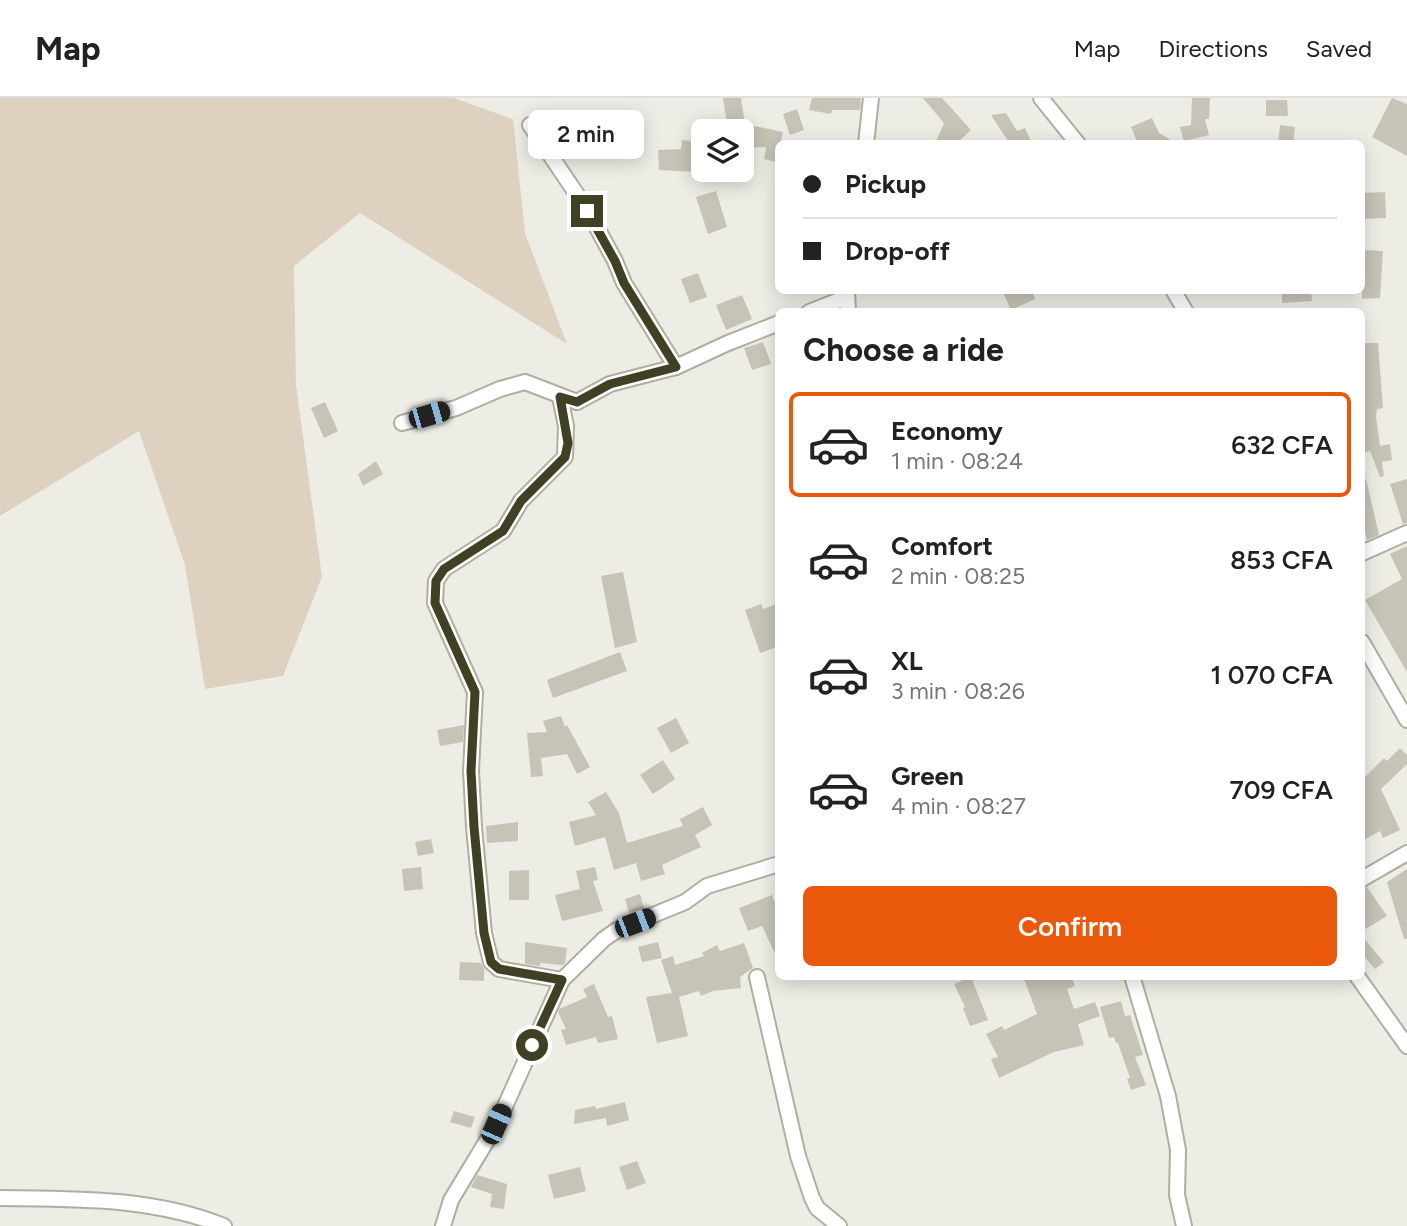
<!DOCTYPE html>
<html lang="en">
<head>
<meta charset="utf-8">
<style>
  :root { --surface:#fff; --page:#f6f6f6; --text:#222; --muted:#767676; --line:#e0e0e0; --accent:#ea580c }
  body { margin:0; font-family:Figtree,sans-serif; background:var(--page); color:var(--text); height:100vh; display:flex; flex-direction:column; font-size:26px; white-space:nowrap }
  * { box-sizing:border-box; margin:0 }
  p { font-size:23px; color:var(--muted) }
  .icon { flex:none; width:38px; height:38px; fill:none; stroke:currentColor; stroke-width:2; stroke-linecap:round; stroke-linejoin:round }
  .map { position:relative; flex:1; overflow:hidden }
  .panel { position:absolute; left:775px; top:210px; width:590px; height:672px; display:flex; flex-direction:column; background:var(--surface); border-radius:10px; box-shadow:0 4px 18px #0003 }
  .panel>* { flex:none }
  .guide { position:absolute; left:775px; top:42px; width:590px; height:154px; border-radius:10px; box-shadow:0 4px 18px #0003; display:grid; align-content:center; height:154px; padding:0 28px; background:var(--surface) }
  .fabs { position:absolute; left:691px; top:21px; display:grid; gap:14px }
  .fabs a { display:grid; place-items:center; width:63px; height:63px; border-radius:10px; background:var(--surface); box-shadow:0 4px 18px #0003; font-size:35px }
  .end { position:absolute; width:32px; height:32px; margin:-16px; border:9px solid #3f4024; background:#fff; box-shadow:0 0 0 4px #fff }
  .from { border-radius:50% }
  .bubble { position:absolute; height:49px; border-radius:10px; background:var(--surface); box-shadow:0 4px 18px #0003; font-size:23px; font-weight:600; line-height:49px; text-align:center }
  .car { position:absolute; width:21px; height:42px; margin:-21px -10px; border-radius:9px; box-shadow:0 0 5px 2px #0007; background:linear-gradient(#222 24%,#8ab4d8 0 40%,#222 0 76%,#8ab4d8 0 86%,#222 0) }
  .guide b { display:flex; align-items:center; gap:24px; height:66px; font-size:26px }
  .guide b+b { border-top:2px solid var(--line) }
  .guide i { width:18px; height:18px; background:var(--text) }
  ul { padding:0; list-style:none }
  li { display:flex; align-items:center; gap:21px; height:105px; margin:0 14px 10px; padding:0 14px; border:4px solid transparent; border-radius:10px }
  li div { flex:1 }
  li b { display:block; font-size:26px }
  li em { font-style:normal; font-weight:600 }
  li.selected { border-color:var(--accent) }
  li>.icon { width:63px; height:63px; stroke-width:1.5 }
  h2 { padding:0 28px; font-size:32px; line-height:84px }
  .button { display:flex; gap:14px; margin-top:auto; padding:14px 28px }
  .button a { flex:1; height:80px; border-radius:10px; background:var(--accent); color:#fff; font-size:28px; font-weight:600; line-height:80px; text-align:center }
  header { display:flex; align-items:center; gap:42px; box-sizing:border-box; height:98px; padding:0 35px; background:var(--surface); border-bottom:2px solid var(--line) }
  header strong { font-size:33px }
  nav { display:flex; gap:38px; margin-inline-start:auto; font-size:24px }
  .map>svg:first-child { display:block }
</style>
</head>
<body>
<header>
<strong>Map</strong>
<nav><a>Map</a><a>Directions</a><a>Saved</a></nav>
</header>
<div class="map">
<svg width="1407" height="1128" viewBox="0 0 1407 1128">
  <rect width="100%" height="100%" fill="#eeede5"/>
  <path fill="#ded1bf" d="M0,0h454l59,21 12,114 42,111 -207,-131 -66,53 2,119 26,192 -39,99 -78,13 -20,-124 -46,-134 -139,85z"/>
  <g fill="#c6c4b7">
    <path d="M723,0h18l4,26 38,8 -7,30 -12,-3 2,-12 -24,1v-17h-14z"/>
    <path d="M812,0h49l-1,12h-28l-1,4 -22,-4z"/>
    <path d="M923,0h19l29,32 -15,14h-21l9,-21z"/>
    <path d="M1192,0h18l-1,21h-4l4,16 -25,6 -4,-14 11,-2z"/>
    <path d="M1392,0l15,6v52l-35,-19z"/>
    <path d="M1266,2h21l1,16h-22z"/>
    <path d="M797,11l7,21 -14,5 -7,-21z"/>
    <path d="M1006,15l11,18 8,-3 7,16h-22l-19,-29z"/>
    <path d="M1152,20l7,15 19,11h-40l-7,-17z"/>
    <path d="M1280,27l15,2 -2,17h-15z"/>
    <path d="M682,42l18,2 -4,30 -37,-2 -1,-20 23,-1z"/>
    <path d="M716,93l11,36 -19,7 -12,-37z"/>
    <path d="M1385,94l1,26 -24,1v-26z"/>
    <path d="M1362,152l21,1 -3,47 -18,1z"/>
    <path d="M698,175l9,24 -17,6 -9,-24z"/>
    <path d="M1002,192h30l3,9 -24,11z"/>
    <path d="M1282,192h29l1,11 -30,2z"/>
    <path d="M742,197l10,24 -26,11 -10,-25z"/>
    <path d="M763,244l8,22 -19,6 -8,-22z"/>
    <path d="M1362,245h16l5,65 -6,1 -1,7 4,30 10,-2 2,16 -10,2 2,14 -4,1 -10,-26 -8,2z"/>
    <path d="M325,304l13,29 -14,7 -13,-30z"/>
    <path d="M376,363l7,13 -20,12 -5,-12z"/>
    <path d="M1366,381l13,56 -12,5 -5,-21v-39z"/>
    <path d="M1407,381v44l-4,1 -13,-40z"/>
    <path d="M1407,448v126l-42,-72 37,-21 -12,-25z"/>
    <path d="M623,474l14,70 -22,6 -14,-72z"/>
    <path d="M779,505v43l-19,7 -15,-43 16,-6 2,5z"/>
    <path d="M620,554l7,19 -74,27 -6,-18z"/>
    <path d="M561,618l4,11 2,-2 23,42 -13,7 -10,-20 -26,4 2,18 -12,1 -4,-44 20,-1 -4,-11z"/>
    <path d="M676,620l13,25 -18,10 -14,-25z"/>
    <path d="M464,627l-1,17 -23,4 -3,-16z"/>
    <path d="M1400,650l7,7v9l-26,25 19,41 -17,8 -3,-7 -18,10v-61l22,-22 3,3z"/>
    <path d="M663,662l12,19 -22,15 -13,-19z"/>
    <path d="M606,694l13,21 8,30 56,-17 -3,-7 23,-12 9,18 -17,10 6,12 -39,18 3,9 -24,7 -5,-18 -22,7 -9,-33 -30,9 -6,-24 27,-7 -8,-13z"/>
    <path d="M518,724v19l-31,2 -1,-17z"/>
    <path d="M431,741l3,14 -16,3 -3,-14z"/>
    <path d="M421,769l2,22 -19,2 -2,-22z"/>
    <path d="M595,769l3,13 -5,1 10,30 -41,10 -7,-26 25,-6 -4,-18z"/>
    <path d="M1407,771v70h-3l-17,-57z"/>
    <path d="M529,772v30h-20v-29z"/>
    <path d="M1367,789l20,29 -25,15v-42z"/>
    <path d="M640,796l4,15 -15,4 -4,-14z"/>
    <path d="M772,797l7,18v49l-17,-36 -14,5 -9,-23z"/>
    <path d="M1362,838l22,26 -9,7 -13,-15z"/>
    <path d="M525,844l42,6 -2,15 -2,2 -23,-2v3l-15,-2z"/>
    <path d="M658,844l4,16 -20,4 -4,-15z"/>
    <path d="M744,845l9,25 -13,9 1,11 -28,3 -12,5 -2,-5 -20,6 9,39 -31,7 -11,-46 26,-4 -11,-33 12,-4 2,9 29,-9 -2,-3 15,-8 3,6z"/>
    <path d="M460,864l21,1 3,6v12l-25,-1z"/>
    <path d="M1023,878h48l4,10 -8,3 7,20 21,-7 5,14 -22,8 6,21 -30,7 -55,26 -8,-19 7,-2 -12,-23 16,-8 2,4 33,-16z"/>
    <path d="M971,879l17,43 -18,6 -7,-18 2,-1 -11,-23z"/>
    <path d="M594,886l14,33 4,-1 6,23 -20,4 -2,-6 -30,8 -5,-15 5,-1 -8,-17 1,-3 28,-12 -4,-8z"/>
    <path d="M1121,903l4,15 5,-1 13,40 -8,2 11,28 -15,5 -4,-11 3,-1 -12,-35h-2l-2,-6 -5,1 -9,-31z"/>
    <path d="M625,1004l4,18 -22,6 -1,-8 -32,6 1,-14 20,-4 1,3z"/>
    <path d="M454,1013l21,6 -4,11 -21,-6z"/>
    <path d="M637,1063l9,22 -19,7 -8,-23z"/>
    <path d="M580,1069l6,24 -32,8 -6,-24z"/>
    <path d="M477,1077l30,9 -3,25 -14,-2 2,-13 -21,-7z"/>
  </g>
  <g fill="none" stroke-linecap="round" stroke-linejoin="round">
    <g stroke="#afafa0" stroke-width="18">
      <g id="minor">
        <path d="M1041,0l37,46"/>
        <path d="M530,27l58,86 27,50 9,22 52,84"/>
        <path d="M866,46l5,-46"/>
        <path d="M847,192l1,22"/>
        <path d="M1173,192l13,22"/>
        <path d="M809,214l38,-15"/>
        <path d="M560,299l6,29 -1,31 -44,44 -18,30 -59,38 -8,12 -1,22 40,89 -4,79 3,56 10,106 7,29 8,7 63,11"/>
        <path d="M402,325l54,-15 44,-19 25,-7 52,20 33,-18 66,-17 52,-24 51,-20"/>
        <path d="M1362,455l45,-20"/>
        <path d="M1362,544l45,78"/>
        <path d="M1362,781l45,-26"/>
        <path d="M1132,878l36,120 10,54 -1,45 7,31"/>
        <path d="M1357,878l50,70"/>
        <path d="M757,879l41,179 14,42 5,10 22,18"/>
        <path d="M0,1100c76,1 152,-1 224,28"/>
        <path d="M443,1128l8,-26 46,-76 65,-144 42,-41 13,-9 68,-28 22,-16 72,-22"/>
      </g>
    </g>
    <use href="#minor" stroke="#fff" stroke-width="14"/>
  </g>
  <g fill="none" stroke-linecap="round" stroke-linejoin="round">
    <path stroke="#3f4024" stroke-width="9" d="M532,947l30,-65 -63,-11 -8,-7 -7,-29 -10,-106 -3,-56 4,-79 -40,-89 1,-22 8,-12 59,-38 18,-30 44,-44 3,-14 -8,-46 17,5 33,-18 66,-17 -52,-84 -9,-22 -28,-50"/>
  </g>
</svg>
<div class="fabs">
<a><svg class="icon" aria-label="layers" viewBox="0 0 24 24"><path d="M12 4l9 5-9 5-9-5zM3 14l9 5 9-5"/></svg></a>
</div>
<i class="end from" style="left:532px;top:947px"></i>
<i class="end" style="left:587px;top:113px"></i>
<div class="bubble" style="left:528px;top:12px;width:116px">2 min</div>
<i class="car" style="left:429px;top:317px;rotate:74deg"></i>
<i class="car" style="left:635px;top:825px;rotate:69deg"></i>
<i class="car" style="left:496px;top:1026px;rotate:24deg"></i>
<div class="guide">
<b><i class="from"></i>Pickup</b>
<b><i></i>Drop-off</b>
</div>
<section class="panel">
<h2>Choose a ride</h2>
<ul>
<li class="selected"><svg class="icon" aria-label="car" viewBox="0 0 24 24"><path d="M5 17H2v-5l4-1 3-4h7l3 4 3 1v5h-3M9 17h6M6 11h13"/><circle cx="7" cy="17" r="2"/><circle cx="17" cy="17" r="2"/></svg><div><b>Economy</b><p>1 min · 08:24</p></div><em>632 CFA</em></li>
<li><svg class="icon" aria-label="car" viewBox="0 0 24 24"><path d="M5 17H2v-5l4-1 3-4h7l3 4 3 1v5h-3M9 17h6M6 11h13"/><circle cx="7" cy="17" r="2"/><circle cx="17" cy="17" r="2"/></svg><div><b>Comfort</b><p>2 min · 08:25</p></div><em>853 CFA</em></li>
<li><svg class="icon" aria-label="car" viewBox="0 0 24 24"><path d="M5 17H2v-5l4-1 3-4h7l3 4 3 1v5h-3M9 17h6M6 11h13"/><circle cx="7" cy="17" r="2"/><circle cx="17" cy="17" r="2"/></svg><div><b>XL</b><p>3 min · 08:26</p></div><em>1 070 CFA</em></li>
<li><svg class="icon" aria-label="car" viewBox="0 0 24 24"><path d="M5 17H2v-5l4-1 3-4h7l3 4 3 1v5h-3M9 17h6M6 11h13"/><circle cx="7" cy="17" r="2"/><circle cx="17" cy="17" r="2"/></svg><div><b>Green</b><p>4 min · 08:27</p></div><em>709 CFA</em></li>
</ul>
<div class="button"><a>Confirm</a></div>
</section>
</div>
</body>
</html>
